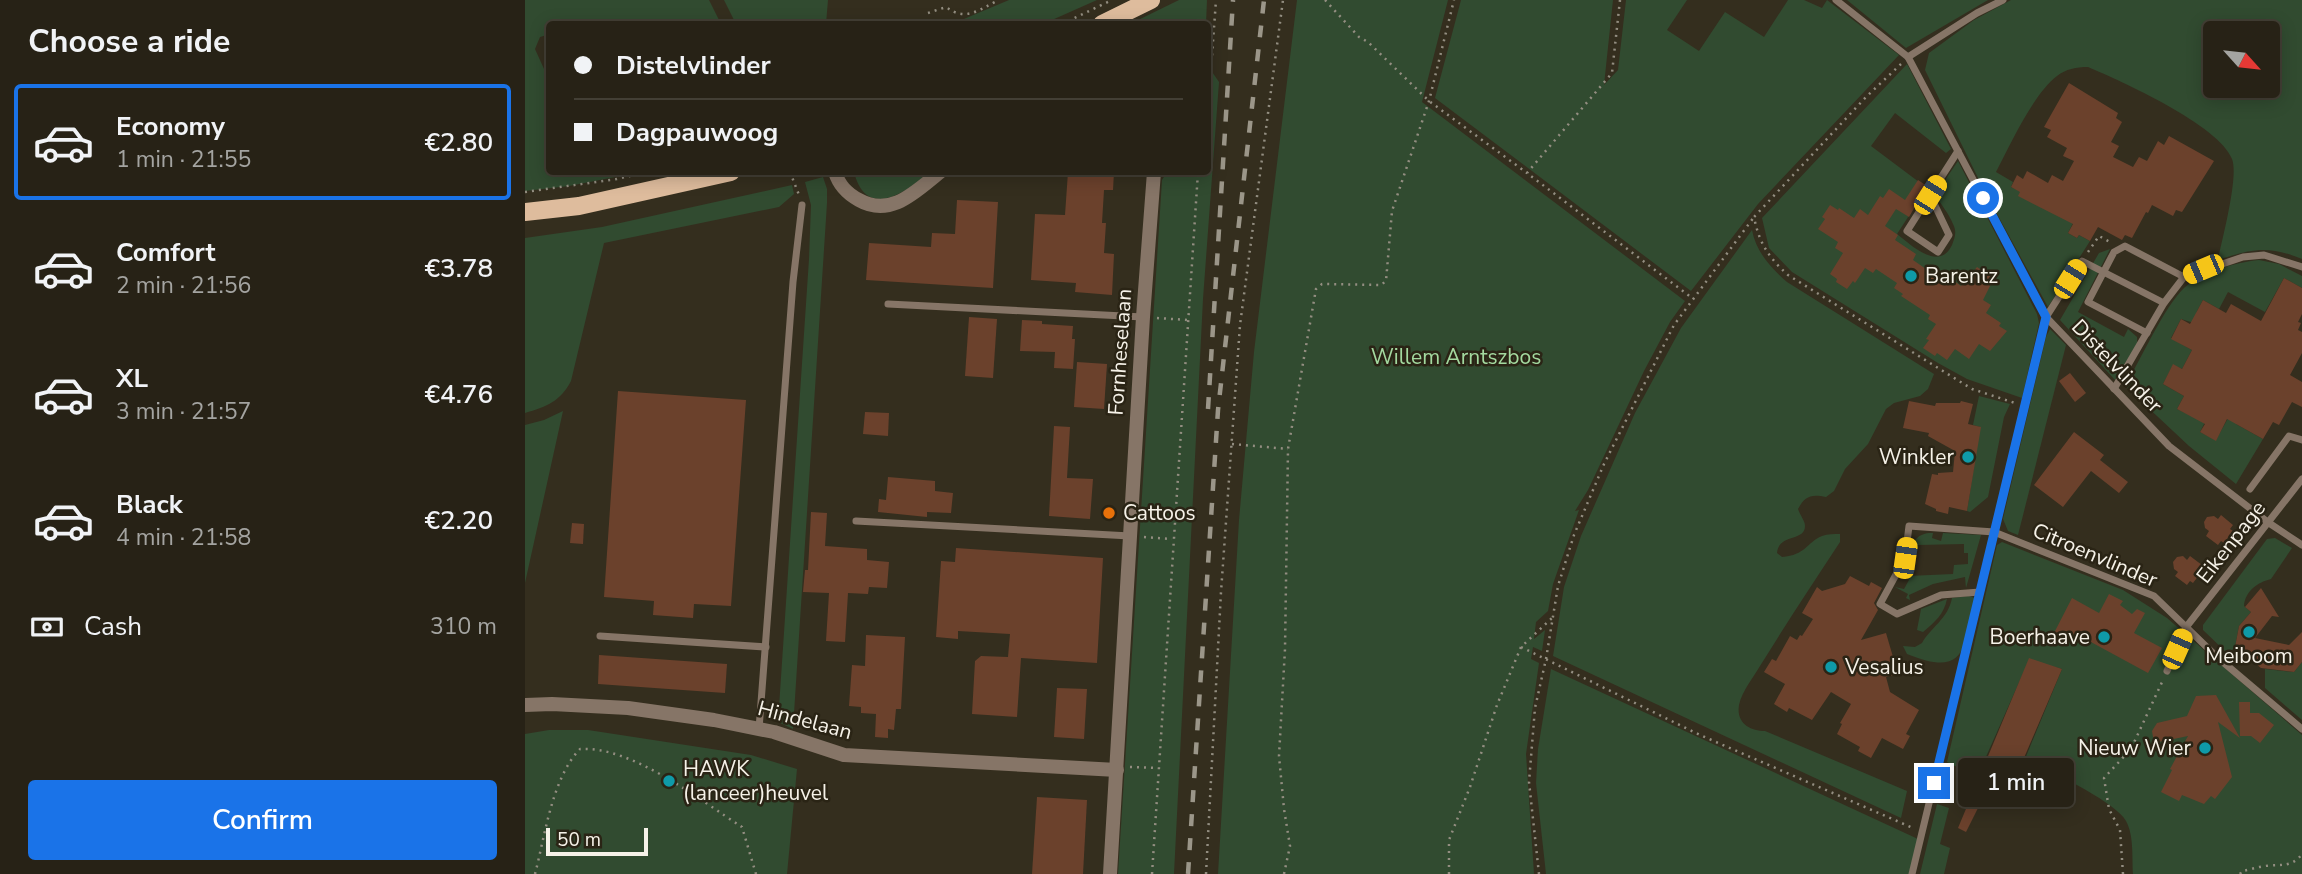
<!DOCTYPE html>
<html lang="en">
<head>
<meta charset="utf-8">
<style>
  :root { --surface:#272216; --page:#332f23; --text:#f1f3f6; --muted:#a4a4a1; --line:#433f35; --accent:#1a73e8 }
  body { margin:0; font-family:"Nunito Sans",sans-serif; background:var(--page); color:var(--text); height:100vh; display:flex; flex-direction:column; font-size:26px; white-space:nowrap }
  * { box-sizing:border-box; margin:0 }
  p { font-size:23px; color:var(--muted) }
  .icon { flex:none; width:38px; height:38px; fill:none; stroke:currentColor; stroke-width:2; stroke-linecap:round; stroke-linejoin:round }
  .map { position:relative; flex:1; overflow:hidden }
  .side { display:flex; flex-direction:column; background:var(--surface); width:525px }
  .side>* { flex:none }
  .top-card { position:absolute; left:21px; top:21px; width:665px; height:154px; border-radius:7px; box-shadow:0 4px 18px #0003,0 0 0 2px var(--line); display:grid; align-content:center; height:154px; padding:0 28px; background:var(--surface) }
  .needle { width:46px; rotate:117deg }
  .buttons { position:absolute; left:1678px; top:21px; display:grid; gap:14px }
  .buttons a { display:grid; place-items:center; width:77px; height:77px; border-radius:7px; background:var(--surface); box-shadow:0 4px 18px #0003,0 0 0 2px var(--line); font-size:35px }
  .scale { position:absolute; left:21px; bottom:18px; width:102px; box-sizing:border-box; padding-left:7px; border:4px solid #f6f2e8; border-top:0; font-size:19px; line-height:24px; white-space:nowrap; color:#f6f2e8; -webkit-text-stroke:5px #2a2415; paint-order:stroke }
  .end { position:absolute; width:32px; height:32px; margin:-16px; border:9px solid #1a73e8; background:#fff; box-shadow:0 0 0 4px #fff }
  .from { border-radius:50% }
  .bubble { position:absolute; height:49px; border-radius:7px; background:var(--surface); box-shadow:0 4px 18px #0003,0 0 0 2px var(--line); font-size:23px; font-weight:600; line-height:49px; text-align:center }
  .car { position:absolute; width:21px; height:42px; margin:-21px -10px; border-radius:9px; box-shadow:0 0 5px 2px #0007; background:linear-gradient(#f5c518 24%,#345 0 40%,#f5c518 0 76%,#345 0 86%,#f5c518 0) }
  .top-card b { display:flex; align-items:center; gap:24px; height:66px; font-size:26px }
  .top-card b+b { border-top:2px solid var(--line) }
  .top-card i { width:18px; height:18px; background:var(--text) }
  ul { padding:0; list-style:none }
  li { display:flex; align-items:center; gap:21px; height:116px; margin:0 14px 10px; padding:0 14px; border:4px solid transparent; border-radius:7px }
  li div { flex:1 }
  li b { display:block; font-size:26px }
  li em { font-style:normal; font-weight:600 }
  li.on { border-color:var(--accent) }
  li>.icon { width:63px; height:63px; stroke-width:1.5 }
  h2 { padding:0 28px; font-size:32px; line-height:84px }
  .pay { display:flex; align-items:center; gap:18px; height:77px; padding:0 28px; font-size:26px }
  .pay p { margin-inline-start:auto }
  .button { display:flex; gap:14px; margin-top:auto; padding:14px 28px }
  .button a { flex:1; height:80px; border-radius:7px; background:var(--accent); color:#fff; font-size:28px; font-weight:600; line-height:80px; text-align:center }
  main { display:flex; flex:1; min-height:0 }
  .map>svg:first-child { display:block }
</style>
</head>
<body>
<main>
<section class="side">
<h2>Choose a ride</h2>
<ul>
<li class="on"><svg class="icon" aria-label="car" viewBox="0 0 24 24"><path d="M5 17H2v-5l4-1 3-4h7l3 4 3 1v5h-3M9 17h6M6 11h13"/><circle cx="7" cy="17" r="2"/><circle cx="17" cy="17" r="2"/></svg><div><b>Economy</b><p>1 min · 21:55</p></div><em>€2.80</em></li>
<li><svg class="icon" aria-label="car" viewBox="0 0 24 24"><path d="M5 17H2v-5l4-1 3-4h7l3 4 3 1v5h-3M9 17h6M6 11h13"/><circle cx="7" cy="17" r="2"/><circle cx="17" cy="17" r="2"/></svg><div><b>Comfort</b><p>2 min · 21:56</p></div><em>€3.78</em></li>
<li><svg class="icon" aria-label="car" viewBox="0 0 24 24"><path d="M5 17H2v-5l4-1 3-4h7l3 4 3 1v5h-3M9 17h6M6 11h13"/><circle cx="7" cy="17" r="2"/><circle cx="17" cy="17" r="2"/></svg><div><b>XL</b><p>3 min · 21:57</p></div><em>€4.76</em></li>
<li><svg class="icon" aria-label="car" viewBox="0 0 24 24"><path d="M5 17H2v-5l4-1 3-4h7l3 4 3 1v5h-3M9 17h6M6 11h13"/><circle cx="7" cy="17" r="2"/><circle cx="17" cy="17" r="2"/></svg><div><b>Black</b><p>4 min · 21:58</p></div><em>€2.20</em></li>
</ul>
<div class="pay"><svg class="icon" aria-label="cash" viewBox="0 0 24 24"><path d="M3 7h18v10H3z"/><circle cx="12" cy="12" r="2"/></svg>Cash<p>310 m</p></div>
<div class="button"><a>Confirm</a></div>
</section>
<div class="map">
<svg width="1777" height="874" viewBox="0 0 1777 874">
  <rect width="100%" height="100%" fill="#342e1e"/>
  <g fill="#314b30" fill-rule="evenodd">
    <path d="M0,0h184l12,24h-172v13l-2,-2 -7,2 -5,12 14,31v92h92l-72,14 -44,5z"/>
    <path d="M199,0h104l-2,24h-90z"/>
    <path d="M484,0h88l-54,24h-91z"/>
    <path d="M654,0h28l-1,24h-76z"/>
    <path d="M772,0h151l-26,102 263,199 -15,21 -26,49 -56,119 -13,21 4,-1 -26,74 -5,27 -12,11 -2,17 11,-9 -3,21 -9,-4 -2,12 8,4 -13,91 8,120h-316l21,-354 15,-168z"/>
    <path d="M936,0h152l-9,85 14,-15 8,-70h61l-20,30 32,21 26,-39 39,25 24,-37h16l18,8 5,-8 72,55 -141,149 -67,87 -256,-193z"/>
    <path d="M1322,0h141l-82,48z"/>
    <path d="M1486,0h291v259c-34,-14 -51,-10 -84,1 4,-21 21,-83 14,-101 -13,-34 -111,-78 -144,-92 -12,0 -22,2 -31,9 -23,17 -47,69 -61,96l17,10 -2,5 65,30 -8,16 9,5 2,-3 11,6 -42,66 -63,-115 -60,-122 4,-17 45,-33zM1690,33h53v53h-53z"/>
    <path d="M1382,64l44,85 -5,4 -51,-40 -24,33 56,42 -30,46c14,11 42,38 55,11 3,-8 5,-13 1,-21 -4,-10 -12,-20 -18,-29l23,-34 79,153 2,9 -17,75 -55,-19 -29,-16 -146,-91 -23,-24 -7,-30z"/>
    <path d="M683,66l11,16 -16,217 -29,575h-56l44,-694 5,-8h40z"/>
    <path d="M329,172h75c-22,20 -63,49 -75,0z"/>
    <path d="M298,177l4,12v14l-34,526 -15,-7 31,-463 2,-54 -6,-23z"/>
    <path d="M267,185l2,9 -15,13 -175,36 -33,138c-10,20 -25,26 -46,32v-175l77,-11z"/>
    <path d="M1227,230c4,22 19,38 35,52l147,92 -6,15 -8,7 -26,7 -8,6 -18,35 -23,25 -11,22 -8,6c-15,-3 -21,-1 -28,12 2,6 7,12 7,17 0,16 -26,7 -28,27l5,4c24,-2 24,-14 40,-21 6,-2 12,-2 18,-2v8c-27,41 -54,82 -80,124 -7,12 -18,25 -21,39 -3,18 11,26 26,26l142,60 -6,27 -348,-162 11,-69 17,-51 54,-123 46,-85z"/>
    <path d="M1585,249l-32,63 46,25 4,-8 9,8v7l-22,36 -55,-60 39,-67z"/>
    <path d="M1734,260l20,4 23,12v12l-18,-10 -19,34 -37,-20 -9,17 -16,-9 -6,11 -3,12 -13,-4 -10,19 21,12 -10,19 -9,-4 -10,19 21,12 -7,13 28,13 -5,10 16,8 16,-29 4,13 27,15 -27,45 -47,-38 -64,-60c15,-25 39,-79 59,-98 19,-17 50,-25 75,-28z"/>
    <path d="M1525,329l16,16 -48,190 -10,-4 -5,-12 43,-182z"/>
    <path d="M1454,396l31,8 -6,13 -16,80 -18,15 -3,-1 13,-84 -7,-2z"/>
    <path d="M38,411l-38,172v-158l19,-5z"/>
    <path d="M1408,533l-1,5 9,3 2,-8 38,2 -15,53 -1,-11 -32,7 -24,11 1,5 -4,-2 2,-4 -13,-7 9,2 5,-9 -1,-4 45,-2 1,-9 14,-1v-11h-4v-9l-46,1 -1,8h-2c-6,-13 6,-21 18,-20z"/>
    <path d="M1750,538l17,10 -21,31c-13,3 -26,12 -27,27l7,6 -12,14 -4,21 -7,7 -25,-24v-5l64,-86z"/>
    <path d="M1477,542l121,48 44,28 135,117v139h-169c-1,-16 1,-39 -7,-53 -10,-19 -80,-52 -101,-62l37,-90 -33,-9 -52,117 -30,-15 50,-217z"/>
    <path d="M1444,596l6,2c-11,48 -7,81 -68,56l-4,-8 12,1 7,-4c9,-16 26,-24 30,-45z"/>
    <path d="M1422,599c-3,15 -12,23 -24,33l-6,-2 4,-21z"/>
    <path d="M1777,662v58l-37,-32v-19l29,3z"/>
    <path d="M1026,669l367,170 -9,35h-363l-10,-91 2,-34z"/>
    <path d="M24,730h39l163,25 46,14 -10,105h-262v-140z"/>
    <path d="M1412,804l12,4 -9,36 10,4 -6,26h-24z"/>
  </g>
  <g fill="#6b412c">
    <path d="M1544,83l49,30 -2,5 6,4 -11,20 8,4 -6,11 20,10 6,-10 8,4 11,-20 6,4 5,-9 45,25 -32,51 -6,-2 -3,6 -21,-11 -4,8 -2,-1 -14,26 -7,-3 -3,5 -24,-13 -8,14 -11,-6 -2,3 -9,-5 5,-9 -55,-28 2,-4 -9,-5 6,-12 6,4 4,-8 21,12 4,-8 11,6 11,-20 -11,-5 4,-8 -20,-11 4,-7 -7,-3z"/>
    <path d="M543,172h46l-1,18h-9l-2,33h4l-2,30 10,1 -2,41 -37,-3 1,-9 -45,-3 4,-66 30,1z"/>
    <path d="M1393,180l9,6 -18,31 -13,-8 -11,17 13,9 -3,5 21,14 -3,6 36,25 4,-5 8,6 16,-19 17,11 -11,22 8,5 -5,8 15,10 -2,3 8,5 -17,20 -11,-7 -10,15 -14,-10 -8,11 -10,-7 -2,3 -12,-8 6,-8 -3,-1 10,-15 -8,-5 2,-4 -29,-19 2,-2 -9,-6 3,-5 -21,-14 -3,4 -8,-5 -10,15 -2,-2 -6,8 -11,-7 1,-3 -7,-5 13,-21 -8,-5 3,-6 -20,-13 7,-10 -3,-2 8,-12 8,5 1,-2 15,10 6,-9 8,6 12,-19 3,2 6,-9 16,11z"/>
    <path d="M432,200l41,2 -5,86 -127,-8 3,-37 62,4 1,-14 23,1z"/>
    <path d="M1759,278l18,10v26l-4,8 3,1 -3,7 4,2v21l-12,22 12,7v25l-10,-5 -13,23 -6,-3 -10,17 -36,-20 -11,22 -16,-9 5,-8 -28,-15 7,-13 -21,-12 10,-20 9,5 10,-19 -21,-11 10,-20 9,5 13,-24 23,13 5,-9 30,17z"/>
    <path d="M444,317l28,2 -4,59 -28,-2z"/>
    <path d="M497,320l20,1v3l31,2 -1,13h3l-2,30 -19,-1 1,-16 -35,-1z"/>
    <path d="M552,362l30,2 -3,45 -30,-2z"/>
    <path d="M1545,373l16,20 -11,9 -16,-21z"/>
    <path d="M93,391l128,9 -15,206 -37,-2 -1,14 -40,-3 1,-14 -50,-4z"/>
    <path d="M1384,401l26,5 1,-3h24l1,-2 12,3 -5,20 13,3 -14,84 -18,-4 -1,7 -12,-3v-2l-11,-5 7,-30 6,1v-2l15,-1 2,-21 -27,-15 1,-3 -26,-5z"/>
    <path d="M340,412l24,1 -1,23 -25,-2z"/>
    <path d="M529,426l16,1 -3,51 26,1 -3,40 -41,-3z"/>
    <path d="M1549,432l30,23 -4,5 28,22 -9,11 -28,-22 -28,36 -29,-22z"/>
    <path d="M363,477l47,4v10l18,2 -2,20 -24,-1v5l-49,-5 1,-13 7,1z"/>
    <path d="M286,512l16,1 -2,33 42,3v11l22,2 -2,26 -18,-1 -1,7 -20,-1 -3,49 -19,-1 3,-48 -26,-1 2,-22h3z"/>
    <path d="M1696,515l12,10 -3,4 3,2 -9,12 -3,-2 -3,4 -12,-9 3,-5 -4,-3 -1,-6 3,-5 7,-1 4,3z"/>
    <path d="M47,523l12,1 -1,20 -13,-1z"/>
    <path d="M431,548l147,10 -6,105 -76,-5 -4,59 -45,-3 3,-53 6,-5 27,1 2,-23 -52,-3v8l-22,-2 5,-76 14,1z"/>
    <path d="M1658,556l4,4 3,-4 12,9 -3,4 3,2 -9,12 -3,-2 -3,4 -12,-9 3,-4 -4,-3 -1,-7 4,-5z"/>
    <path d="M1325,576l19,10 2,-4 11,6 -8,15 4,7 -17,30 25,-7 12,41 -12,3 4,15 29,18 -13,24 4,2 -7,13 -21,-11 -11,20 -13,-7 2,-4 -23,-13 5,-10 -2,-1 11,-19 -20,-12 -19,28 -23,-12 -2,4 -13,-8 11,-20 -21,-12 8,-13 4,2 14,-25 7,4 3,-5 2,1 11,-17 -11,-6 15,-26 5,4 23,-7z"/>
    <path d="M1736,588l18,29 -7,-1 -17,22 34,7 13,-13v30l-8,10 -33,-4 -26,-21 4,-21 12,-14 -6,-5z"/>
    <path d="M1584,594l14,7 -3,4 12,9 5,-5 8,4 -11,20 28,15 -14,25 -70,-38 -4,8 -20,-10 18,-35 27,15z"/>
    <path d="M341,635l39,2 -4,72h-5l-2,21 -6,-1v9l-13,-1 1,-23 -15,-1v-6l-12,-1 3,-41 13,1z"/>
    <path d="M74,655l128,9 -2,29 -127,-9z"/>
    <path d="M1504,658l33,11 -59,138 -21,-7 -16,32 -8,-4z"/>
    <path d="M532,688l30,1 -3,50 -30,-2z"/>
    <path d="M1691,695l24,43 -22,-16 14,55 -17,22 -4,-3 -7,8 -22,-9 -3,6 -18,-9 11,-22 -2,-1 18,-33 -34,7 -2,-12 5,-8 30,-7 9,-20z"/>
    <path d="M1714,702h11v11h9l15,12 -14,18 -9,-7h-11z"/>
    <path d="M512,797l50,3 -4,74h-51z"/>
  </g>
  <g fill="none" stroke-linecap="round" stroke-linejoin="round">
    <g stroke="#938e81" stroke-width="2.5" stroke-dasharray="2 5" stroke-linecap="butt">
      <path d="M800,0l34,37 9,5 61,59 98,72"/>
      <path d="M1095,0l-8,73 -85,100 165,125"/>
      <path d="M403,13l18,-6c20,15 32,3 53,-7"/>
      <path d="M537,24l50,-24"/>
      <path d="M1376,64l-35,33 -112,120c5,26 15,41 34,58l184,114 43,14"/>
      <path d="M682,83l5,-27 4,-56"/>
      <path d="M265,172l9,23"/>
      <path d="M0,192l92,-13 29,-7"/>
      <path d="M1563,252l11,-16 11,6"/>
      <path d="M632,318l31,2"/>
      <path d="M707,444l56,5"/>
      <path d="M619,537l28,2"/>
      <path d="M996,647l179,88 213,93"/>
      <path d="M605,767l28,1"/>
      <path d="M10,874c10,-38 17,-96 45,-125 52,-3 118,50 162,78l14,47"/>
      <path d="M627,874l46,-702"/>
      <path d="M681,874l15,-282 19,-267 43,-325"/>
      <path d="M759,874l6,-28 -6,-37 -5,-53 6,-107 3,-200 28,-160 6,-5 59,1 5,-4 6,-70 37,-110 25,-101"/>
      <path d="M924,874v-34l21,-53 27,-82 24,-58 31,-29"/>
      <path d="M1014,874l-10,-92 6,-74 11,-49 12,-73 16,-51 30,-71 70,-139 80,-108"/>
      <path d="M1598,874l-3,-44 -11,-21 -5,-31 27,-29 32,-69"/>
      <path d="M1715,874l2,-3c7,-1 15,-4 23,-5 14,-2 27,2 37,-12"/>
    </g>
    <g stroke="#867567" stroke-width="7">
      <path d="M1311,0l72,57 138,260 123,129 100,77 33,22"/>
      <path d="M1383,57l69,-44 26,-13"/>
      <path d="M1405,195l19,40 -11,17 -31,-21 51,-80"/>
      <path d="M363,304l255,13"/>
      <path d="M1622,333l-59,-31 26,-50 11,-6 59,31"/>
      <path d="M1589,389l50,-86 20,-26 59,-20 21,-2 38,12"/>
      <path d="M1725,489l39,-53 13,4"/>
      <path d="M331,521l274,15"/>
      <path d="M1455,592l-39,3 -44,19 -17,-10 25,-46 4,-32 85,6 160,64 63,61 85,72"/>
      <path d="M75,636l166,11"/>
      <path d="M1642,671l20,-45 115,-147"/>
      <path d="M234,729l34,-447 9,-77"/>
      <path d="M1387,874l134,-557 36,-56 82,42"/>
    </g>
    <g stroke="#867567" stroke-width="14">
      <path d="M310,172c4,13 11,21 24,28 32,18 57,-9 81,-28"/>
      <path d="M0,705l27,-1 76,4 86,12 60,12 70,23 273,15"/>
      <path d="M585,874l33,-557 11,-145"/>
    </g>
    <g stroke="#debc9d" stroke-width="18">
      <path d="M577,24l49,-24"/>
      <path d="M0,212l54,-6 152,-34"/>
    </g>
    <g stroke="#9b9689" stroke-width="4.5" stroke-dasharray="12 12" stroke-linecap="butt">
      <path d="M683,409l25,-409"/>
      <path d="M663,874l30,-464 46,-410"/>
    </g>
  </g>
  <g fill="none" stroke-linecap="round" stroke-linejoin="round">
    <path stroke="#1a73e8" stroke-width="9" d="M1409,783l112,-466 -63,-119"/>
  </g>
  <g fill="#0f9aa8" stroke="#2a2415" stroke-width="2.5">
    <circle cx="1386" cy="276" r="7"/>
    <circle cx="1443" cy="457" r="7"/>
    <circle cx="1724" cy="632" r="7"/>
    <circle cx="1579" cy="637" r="7"/>
    <circle cx="1306" cy="667" r="7"/>
    <circle cx="1680" cy="748" r="7"/>
    <circle cx="144" cy="781" r="7"/>
  </g>
  <circle fill="#e8710a" stroke="#2a2415" stroke-width="2.5" cx="584" cy="513" r="7"/>
  <g text-anchor="middle" dominant-baseline="central" stroke-width="5" stroke-linejoin="round" paint-order="stroke">
    <g font-size="21" fill="#f6f2e8" stroke="#2a2415" text-anchor="start">
      <text x="1400" y="276">Barentz</text>
      <text x="1429" y="457" text-anchor="end">Winkler</text>
      <text x="598" y="513">Cattoos</text>
      <text x="1565" y="637" text-anchor="end">Boerhaave</text>
      <text x="1724" y="656" text-anchor="middle">Meiboom</text>
      <text x="1320" y="667">Vesalius</text>
      <text x="1666" y="748" text-anchor="end">Nieuw Wier</text>
      <text x="158" y="769">HAWK<tspan x="158" dy="24">(lanceer)heuvel</tspan></text>
    </g>
    <g font-size="21" fill="#f6f2e8" stroke="#2a2415">
      <text transform="translate(595 352) rotate(-86)">Fornheselaan</text>
      <text transform="translate(1592 366) rotate(46)">Distelvlinder</text>
      <text transform="translate(1706 542) rotate(-52)">Eikenpage</text>
      <text transform="translate(1570 555) rotate(23)">Citroenvlinder</text>
      <text transform="translate(280 720) rotate(15)">Hindelaan</text>
    </g>
    <g font-size="21" fill="#a3d99f" stroke="#2a2415">
      <text x="931" y="357">Willem Arntszbos</text>
    </g>
  </g>
</svg>
<div class="buttons">
<a><svg class="needle" viewBox="-14 -14 28 28"><path d="M0-13l5 13h-10z" fill="#e53935"/><path d="M0 13l5-13h-10z" fill="#a4a4a1"/></svg></a>
</div>
<div class="scale">50 m</div>
<i class="end from" style="left:1458px;top:198px"></i>
<i class="end" style="left:1409px;top:783px"></i>
<div class="bubble" style="left:1433px;top:758px;width:116px">1 min</div>
<i class="car" style="left:1405px;top:195px;rotate:32deg"></i>
<i class="car" style="left:1678px;top:269px;rotate:247deg"></i>
<i class="car" style="left:1545px;top:279px;rotate:32deg"></i>
<i class="car" style="left:1380px;top:558px;rotate:8deg"></i>
<i class="car" style="left:1652px;top:649px;rotate:24deg"></i>
<div class="top-card">
<b><i class="from"></i>Distelvlinder</b>
<b><i></i>Dagpauwoog</b>
</div>
</div>
</main>
</body>
</html>
